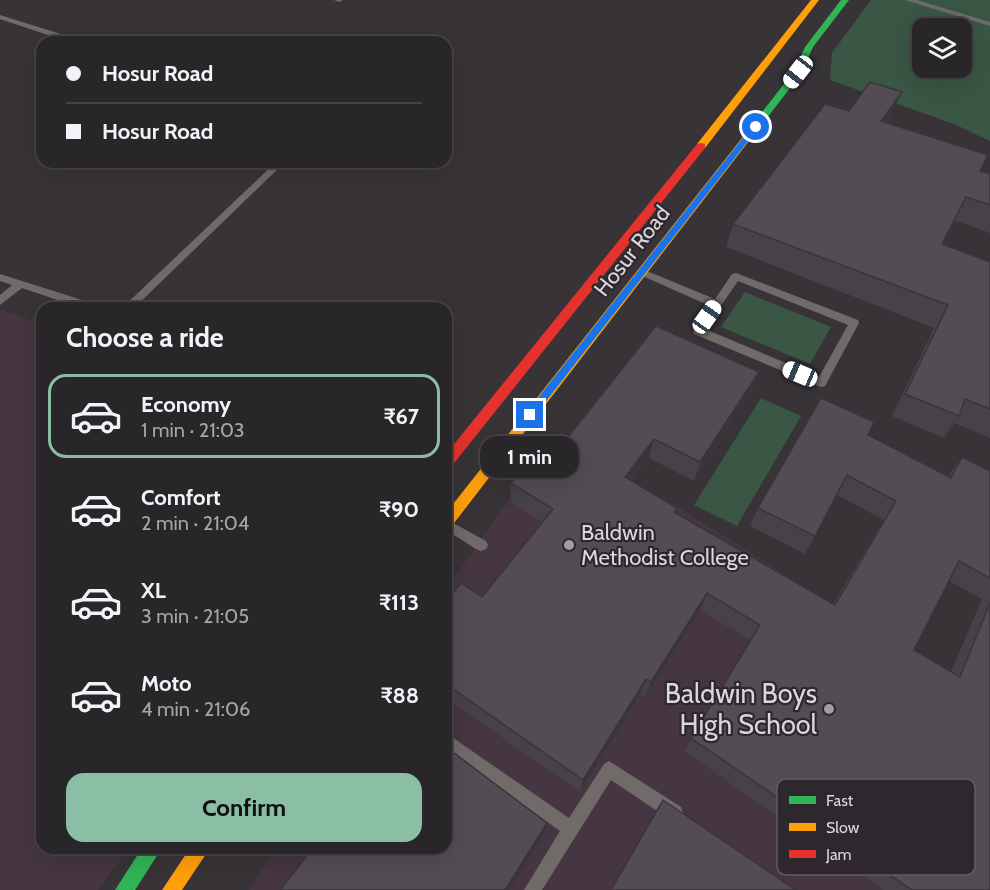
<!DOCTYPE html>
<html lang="en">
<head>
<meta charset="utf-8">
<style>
  :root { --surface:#292629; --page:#353235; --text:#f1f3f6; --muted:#a5a5a8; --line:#454346; --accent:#8abfa5 }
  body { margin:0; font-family:Cabin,sans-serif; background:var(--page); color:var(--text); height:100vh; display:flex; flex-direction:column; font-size:22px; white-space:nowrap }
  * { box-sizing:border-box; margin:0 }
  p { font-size:20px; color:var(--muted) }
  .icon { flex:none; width:33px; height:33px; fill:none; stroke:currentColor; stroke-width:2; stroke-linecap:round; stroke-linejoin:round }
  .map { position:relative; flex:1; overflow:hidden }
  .sheet { position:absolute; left:36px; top:302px; width:416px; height:552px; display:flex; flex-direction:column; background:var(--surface); border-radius:18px; box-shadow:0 6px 24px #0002,0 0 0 2px var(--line) }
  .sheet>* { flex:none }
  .hud { position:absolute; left:36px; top:36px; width:416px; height:132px; border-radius:18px; box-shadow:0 6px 24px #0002,0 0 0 2px var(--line); display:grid; align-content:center; height:132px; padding:0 30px; background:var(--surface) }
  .fabs { position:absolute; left:912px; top:18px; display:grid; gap:12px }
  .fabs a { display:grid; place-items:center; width:60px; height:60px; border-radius:12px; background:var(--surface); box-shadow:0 6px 24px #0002,0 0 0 2px var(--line); font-size:30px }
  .end { position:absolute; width:27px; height:27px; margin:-14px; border:8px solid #1a73e8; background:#fff; box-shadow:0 0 0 3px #fff }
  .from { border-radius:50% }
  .bubble { position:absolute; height:42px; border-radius:18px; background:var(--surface); box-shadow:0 6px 24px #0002,0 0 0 2px var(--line); font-size:20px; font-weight:700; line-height:42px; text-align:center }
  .car { position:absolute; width:18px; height:36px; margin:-18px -9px; border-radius:8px; box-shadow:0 0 4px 2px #0007; background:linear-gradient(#fff 24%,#345 0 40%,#fff 0 76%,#345 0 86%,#fff 0) }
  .hud b { display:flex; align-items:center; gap:21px; height:57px; font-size:22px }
  .hud b+b { border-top:2px solid var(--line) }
  .hud i { width:15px; height:15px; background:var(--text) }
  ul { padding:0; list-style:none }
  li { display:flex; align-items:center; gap:18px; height:84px; margin:0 12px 9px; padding:0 18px; border:3px solid transparent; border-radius:18px }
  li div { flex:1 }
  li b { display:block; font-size:22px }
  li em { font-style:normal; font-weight:700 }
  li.selected { border-color:var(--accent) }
  li>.icon { width:54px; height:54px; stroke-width:1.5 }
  h2 { padding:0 30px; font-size:27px; line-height:72px }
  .action { display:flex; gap:12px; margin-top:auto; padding:12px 30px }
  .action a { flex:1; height:69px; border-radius:18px; background:var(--accent); color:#111; font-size:24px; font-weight:700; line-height:69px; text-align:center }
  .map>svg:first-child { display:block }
</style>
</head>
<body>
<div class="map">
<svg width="990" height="890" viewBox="0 0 990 890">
  <rect width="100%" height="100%" fill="#373337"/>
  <g fill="#453641">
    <path d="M0,309l42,16v523h87l-31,42h-98z"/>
    <path d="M553,438l132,73 146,93 159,286h-741l28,-42h169v-259z"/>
  </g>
  <g fill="#3a5644" fill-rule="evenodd">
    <path d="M871,0h119v141l-36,-17 -124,-44 2,-27zM922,28h40v40h-40z"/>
    <path d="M745,292l86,35 -21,37 -89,-37z"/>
    <path d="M761,398l40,18 -64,110 -43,-21z"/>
  </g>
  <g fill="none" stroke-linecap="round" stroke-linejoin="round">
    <g fill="#706a68" fill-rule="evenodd">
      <path d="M334,0h9l-4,2z"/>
      <path d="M905,0h12l73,22v4z"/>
      <path d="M0,15l80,25 1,2h-12l-69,-23z"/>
      <path d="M276,162h9l-151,146h-12z"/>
      <path d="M642,269l73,30 17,-25 4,-1 122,47 1,3 -34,63 -4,1 -127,-53 -1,-3 17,-25 -72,-32v-4zM738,281l110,44 -29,52 -114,-48z"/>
      <path d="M0,274l98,31 1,3h-18l-59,-20 -22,17v-10l12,-10 -12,-4z"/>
      <path d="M446,519l40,22 2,4 -2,4 -5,2 -5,-2 -30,-19z"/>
      <path d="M446,733l123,85 35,-54 5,-3 72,46 2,6 -2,6 -6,2 -6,-2 -58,-39 -69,110h-18l36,-59 -114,-81z"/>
    </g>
    <g fill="#30b455" fill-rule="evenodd">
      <path d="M841,0h8l-36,47 -12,27 -42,54h-6v-4l41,-53 11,-24z"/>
      <path d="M142,848h20l-27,42h-20z"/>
    </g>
    <g fill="#ff9f0a" fill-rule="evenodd">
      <path d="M811,0h8l-114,148h-8v-4z"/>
      <path d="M756,123l5,3 -2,2 -308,399 -5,2v-16l307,-389z"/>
      <path d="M190,848h20l-28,42h-20z"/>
    </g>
    <path fill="#e5322d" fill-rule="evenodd" d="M701,143l4,1v4l-254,319 -5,1v-14l251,-310z"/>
  </g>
  <g fill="#474148" fill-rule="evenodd">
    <path d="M849,111l43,3 -5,9 93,48 10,3v59l-36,-13 -12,24 48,18v176l-36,-15 -10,15 -52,-22 42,-88 -208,-81 7,-23z"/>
    <path d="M759,372l-7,20 -58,89 -45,-23 -17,23 43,32 158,91 51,-84 -47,-25 -32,59 -55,-28 8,-18 110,-73 80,41 14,-19 28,14v419h-107l-199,-139 66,-111 -50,-30 -55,87 -5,-3 -60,98 -134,-94v-96l36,-5 60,-75 -31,-20v-19l54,-42zM949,581l33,18 -31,73 -37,-22z"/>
  </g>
  <g fill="#3a353b">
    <path d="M902,92l-10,22 -20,30 9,-23z"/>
    <path d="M759,372l-7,20 -58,89 6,-19z"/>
    <path d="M654,439l-5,19 -28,37 4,-18z"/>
    <path d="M707,593l-7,17 -55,87 6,-15z"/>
    <path d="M646,679l-6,15 -60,98 3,-12z"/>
    <path d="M547,823l-2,10 -36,57h-4z"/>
  </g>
  <g fill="#534c54" stroke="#3a353b" stroke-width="1.5">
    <path d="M870,82l32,10 -21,29 107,34 -8,16 10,3v31l-24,-8 -24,47 48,18v147l-25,-10 -6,17 -54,-22 43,-89 -215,-81 92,-120 24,7z"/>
    <path d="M656,326l103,46 -59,90 -46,-23 -29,38 52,31 -3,4 161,93 61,-104 -49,-26 -32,61 -57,-28 63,-110 53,24 -6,13 83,43 11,-21 28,14v107l-31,-17 -45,89 46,27 30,-74v287h-78l-221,-152 69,-113 -53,-32 -56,89 -5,-3 -63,101 -137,-96v-82l15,-19 21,14 71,-88 -42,-26 44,-48 10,6z"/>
    <path d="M446,747l101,76 -42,67h-225l33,-42h133z"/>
    <path d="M663,800l133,90h-185z"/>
  </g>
  <path fill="#1a73e8" d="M753,125l6,2 -226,291h-7v-5z"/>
  <g fill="#a19da1" stroke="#2e282e" stroke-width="2">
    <circle cx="569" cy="545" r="6"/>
    <circle cx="829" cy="709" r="6"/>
  </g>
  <g text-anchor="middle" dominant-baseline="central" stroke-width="4.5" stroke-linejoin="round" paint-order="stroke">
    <g font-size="22" fill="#dad6da" stroke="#2e282e">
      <text transform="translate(632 251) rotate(-52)">Hosur Road</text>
    </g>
    <g font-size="22" fill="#dad6da" stroke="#2e282e" text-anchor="start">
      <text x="581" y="532">Baldwin<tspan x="581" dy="25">Methodist College</tspan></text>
    </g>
    <g font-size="27" fill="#dad6da" stroke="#2e282e" text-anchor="end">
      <text x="817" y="693">Baldwin Boys<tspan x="817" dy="31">High School</tspan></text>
    </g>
  </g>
  <rect x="777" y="779" width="198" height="96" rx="9" fill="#2e282e" stroke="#625c62" stroke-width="1.5"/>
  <rect x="789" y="796" width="27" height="8" fill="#30b455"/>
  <rect x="789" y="823" width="27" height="8" fill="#ff9f0a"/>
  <rect x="789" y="850" width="27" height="8" fill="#e5322d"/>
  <g font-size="16" fill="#dad6da">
    <text x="826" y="806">Fast</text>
    <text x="826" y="833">Slow</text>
    <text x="826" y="860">Jam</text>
  </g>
</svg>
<div class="fabs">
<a><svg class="icon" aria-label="layers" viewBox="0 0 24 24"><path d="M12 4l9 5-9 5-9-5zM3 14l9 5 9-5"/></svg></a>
</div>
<i class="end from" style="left:756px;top:127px"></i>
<i class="end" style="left:530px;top:415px"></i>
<div class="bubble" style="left:480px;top:436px;width:99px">1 min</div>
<i class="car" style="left:798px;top:72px;rotate:218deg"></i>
<i class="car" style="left:707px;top:317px;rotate:35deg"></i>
<i class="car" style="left:800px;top:374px;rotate:293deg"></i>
<div class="hud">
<b><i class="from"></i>Hosur Road</b>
<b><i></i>Hosur Road</b>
</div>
<section class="sheet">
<h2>Choose a ride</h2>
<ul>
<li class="selected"><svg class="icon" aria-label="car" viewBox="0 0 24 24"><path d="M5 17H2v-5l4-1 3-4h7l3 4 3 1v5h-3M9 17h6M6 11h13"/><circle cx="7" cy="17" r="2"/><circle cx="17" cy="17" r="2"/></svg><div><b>Economy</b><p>1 min · 21:03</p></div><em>₹67</em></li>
<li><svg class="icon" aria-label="car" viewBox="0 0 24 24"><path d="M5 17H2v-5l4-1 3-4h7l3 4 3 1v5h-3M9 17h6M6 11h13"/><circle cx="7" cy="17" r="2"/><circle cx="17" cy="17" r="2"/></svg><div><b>Comfort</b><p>2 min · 21:04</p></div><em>₹90</em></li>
<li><svg class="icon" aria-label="car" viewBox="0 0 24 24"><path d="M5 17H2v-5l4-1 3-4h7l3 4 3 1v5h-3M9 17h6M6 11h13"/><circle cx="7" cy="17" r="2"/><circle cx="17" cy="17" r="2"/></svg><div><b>XL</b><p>3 min · 21:05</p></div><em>₹113</em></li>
<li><svg class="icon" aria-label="car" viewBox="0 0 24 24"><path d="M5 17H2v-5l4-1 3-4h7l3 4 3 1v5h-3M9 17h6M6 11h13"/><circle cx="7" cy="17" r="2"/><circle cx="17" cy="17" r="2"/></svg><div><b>Moto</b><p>4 min · 21:06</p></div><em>₹88</em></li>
</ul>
<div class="action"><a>Confirm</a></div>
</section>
</div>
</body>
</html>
